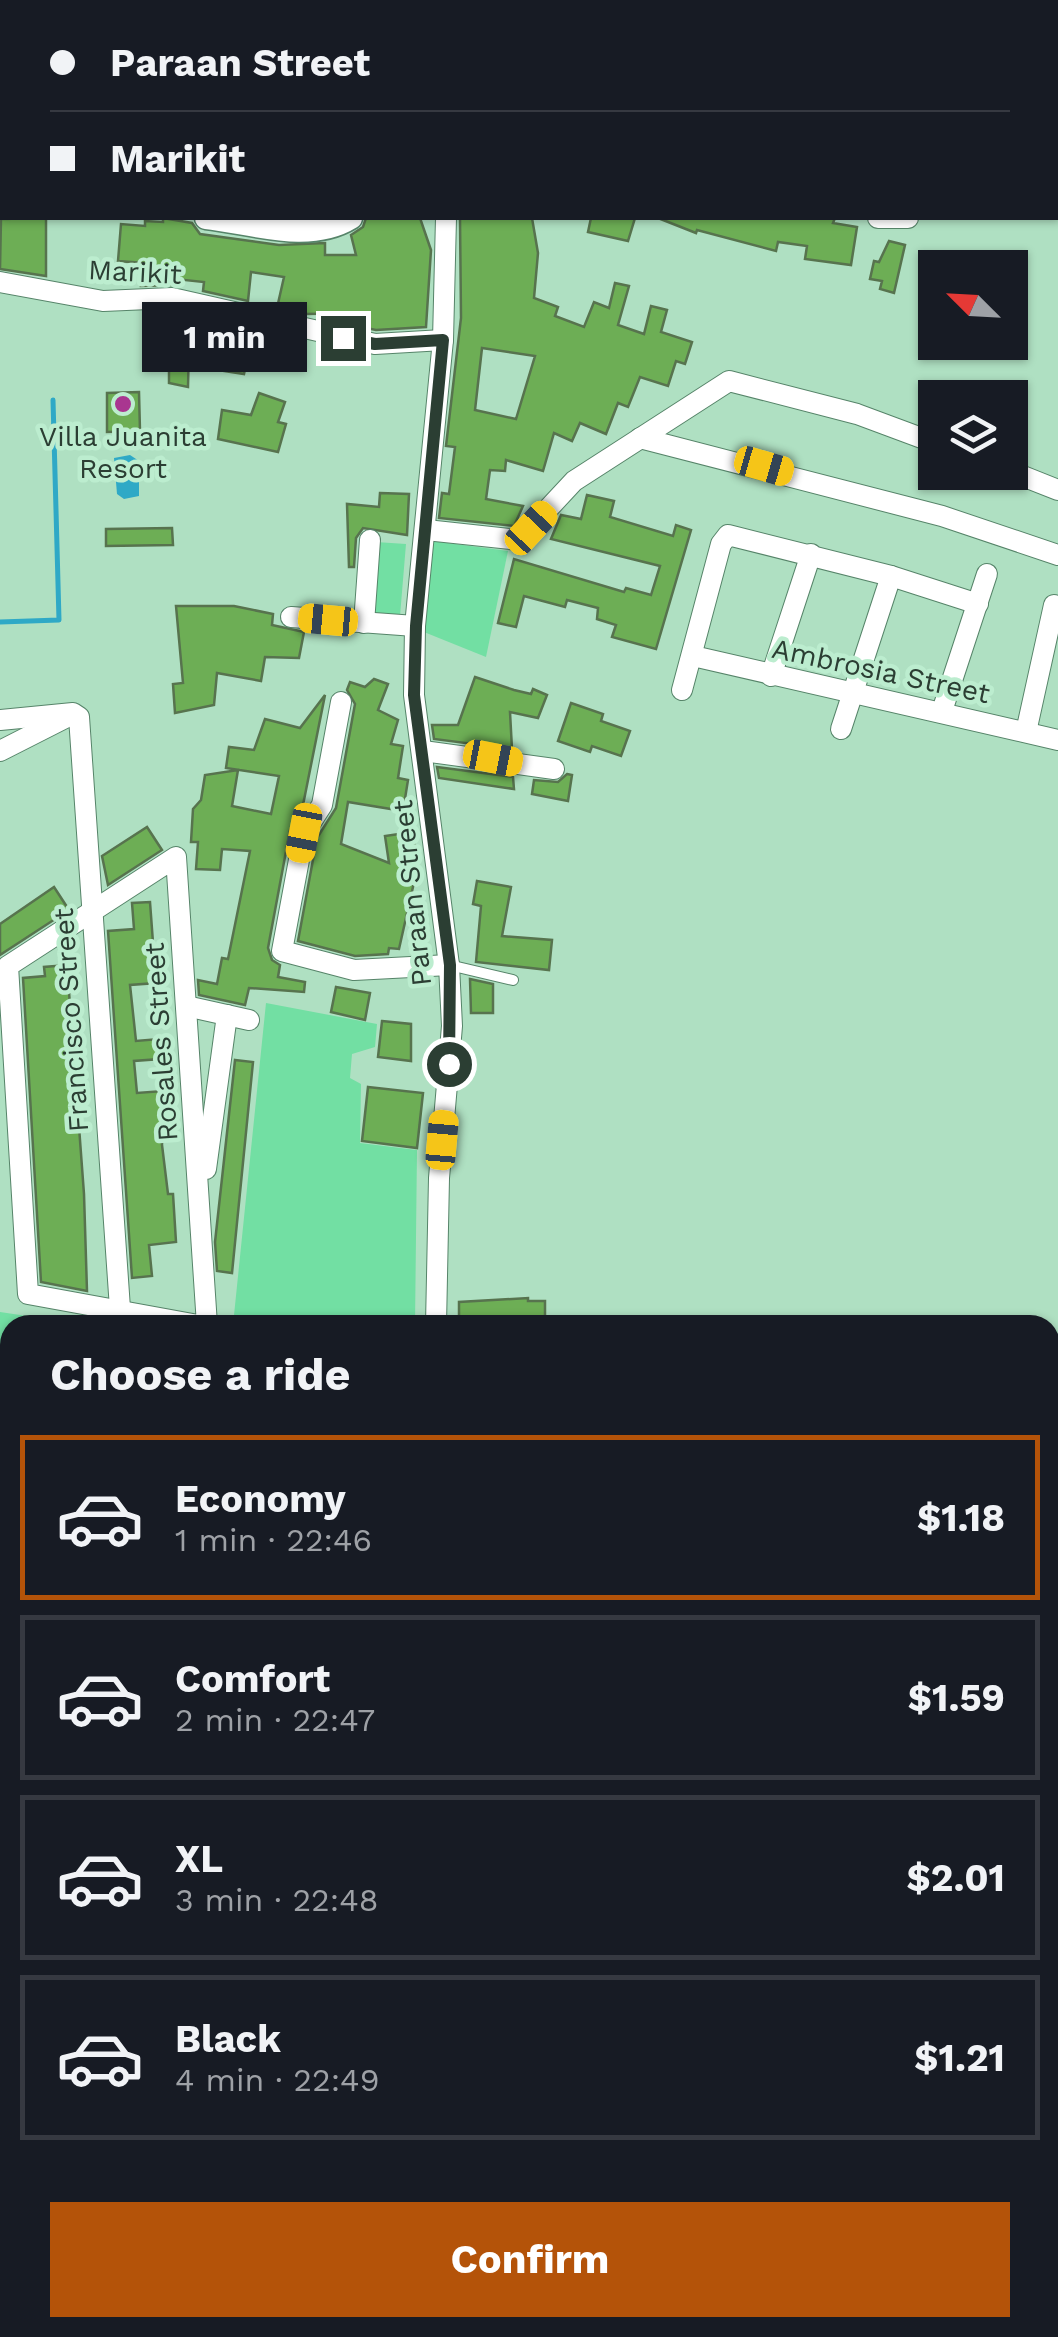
<!DOCTYPE html>
<html lang="en">
<head>
<meta charset="utf-8">
<style>
  :root { --surface:#171b24; --page:#242831; --text:#f1f3f6; --muted:#9ea1a6; --line:#363941; --accent:#b45309 }
  body { margin:0; font-family:"Work Sans",sans-serif; background:var(--page); color:var(--text); height:100vh; display:flex; flex-direction:column; font-size:38px; white-space:nowrap }
  * { box-sizing:border-box; margin:0 }
  p { font-size:32px; color:var(--muted) }
  .icon { flex:none; width:55px; height:55px; fill:none; stroke:currentColor; stroke-width:2; stroke-linecap:round; stroke-linejoin:round }
  .map { position:relative; flex:1; overflow:hidden }
  .sheet { position:absolute; left:0px; top:1315px; width:1060px; height:1022px; display:flex; flex-direction:column; background:var(--surface); border-radius:30px 30px 0 0; box-shadow:0 2px 8px #0004 }
  .sheet>* { flex:none }
  .banner { position:absolute; left:0px; top:0px; width:1060px; height:220px; box-shadow:0 2px 8px #0004; display:grid; align-content:center; height:220px; padding:0 50px; background:var(--surface) }
  .needle { width:65px; rotate:294deg }
  .buttons { position:absolute; left:918px; top:250px; display:grid; gap:20px }
  .buttons a { display:grid; place-items:center; width:110px; height:110px; border-radius:0px; background:var(--surface); box-shadow:0 2px 8px #0004; font-size:50px }
  .end { position:absolute; width:45px; height:45px; margin:-22px; border:12px solid #2b3e33; background:#fff; box-shadow:0 0 0 5px #fff }
  .from { border-radius:50% }
  .bubble { position:absolute; height:70px; border-radius:0px; background:var(--surface); box-shadow:0 2px 8px #0004; font-size:32px; font-weight:700; line-height:70px; text-align:center }
  .car { position:absolute; width:30px; height:60px; margin:-30px -15px; border-radius:12px; box-shadow:0 0 8px 2px #0007; background:linear-gradient(#f5c518 24%,#345 0 40%,#f5c518 0 76%,#345 0 86%,#f5c518 0) }
  .banner b { display:flex; align-items:center; gap:35px; height:95px; font-size:38px }
  .banner b+b { border-top:2px solid var(--line) }
  .banner i { width:25px; height:25px; background:var(--text) }
  ul { padding:0; list-style:none }
  li { display:flex; align-items:center; gap:30px; height:165px; margin:0 20px 15px; padding:0 30px; border:5px solid var(--line); border-radius:0px }
  li div { flex:1 }
  li b { display:block; font-size:38px }
  li em { font-style:normal; font-weight:700 }
  li.selected { border-color:var(--accent) }
  li>.icon { width:90px; height:90px; stroke-width:1.5 }
  h2 { padding:0 50px; font-size:45px; line-height:120px }
  .action { display:flex; gap:20px; margin-top:auto; padding:20px 50px }
  .action a { flex:1; height:115px; border-radius:0px; background:var(--accent); color:#fff; font-size:40px; font-weight:700; line-height:115px; text-align:center }
  .map>svg:first-child { display:block }
</style>
</head>
<body>
<div class="map">
<svg width="1058" height="2337" viewBox="0 0 1058 2337">
  <rect width="100%" height="100%" fill="#afe0c2"/>
  <g fill="#72dfa3">
    <path d="M425,540l83,11 -22,106 -72,-29z"/>
    <path d="M376,542l30,2 -6,72 -30,-2z"/>
    <path d="M266,1003l111,21 -2,23 -23,7 -2,24 11,6 -1,59 57,7 -2,175h-182z"/>
    <path d="M0,1312l88,13h-78v549l-10,-1z"/>
  </g>
  <path fill="#2fa9c6" d="M130,455l9,6v35l-15,3 -7,-5 -3,-36z"/>
  <g fill="none" stroke-linecap="round" stroke-linejoin="round">
    <g stroke="#2fa9c6" stroke-width="5">
      <path d="M338,2l5,-2"/>
      <path d="M0,44h2"/>
      <path d="M0,622l59,-2 -6,-220"/>
    </g>
  </g>
  <g fill="#6dae55" stroke="#57734e" stroke-width="2.5" fill-rule="evenodd">
    <path d="M46,218v58l-46,-7 1,-50z"/>
    <path d="M163,218l29,5 8,11 79,11 46,-2v12h31l-5,-20 12,-8 3,-9h54l11,32 -5,77 -50,3 -10,-2 -4,-15 -57,1 -28,-6 7,-31 -33,-5 -3,29 -45,-10 1,-9 -28,-3 -1,6 -34,1 3,-23 -26,-2 3,-37 24,2v-5l18,1z"/>
    <path d="M460,218h72l6,35 -4,45 24,9 -3,9 29,11 10,-25 15,6 6,-25 14,3 -11,39 26,9 7,-28 16,4 -6,22 31,10 -7,22 -9,-3 -8,25 -28,-9 -12,30 -10,-4 -12,31 -26,-11 -8,18 -18,-8 -11,38 -37,-11 -1,11 -15,-1 -4,29 37,7 -9,20 -75,-8 3,-25 7,1 6,-47 -9,-1 15,-128zM482,348l53,8 -19,63 -41,-9z"/>
    <path d="M591,218h44l-7,23 -40,-9z"/>
    <path d="M658,218h177l-2,5 24,4 -6,38 -46,-6 2,-13 -29,-4 -2,9 -79,-21 -1,3z"/>
    <path d="M889,241l16,4 -11,48 -14,-4 2,-8 -12,-2 4,-18 5,1z"/>
    <path d="M160,312h13l-1,8 37,2 -2,27 -18,-2 -1,40 -19,-4v-31h-11z"/>
    <path d="M229,340l21,4 -6,30 -20,-3z"/>
    <path d="M139,392l1,39 -33,1v-39z"/>
    <path d="M259,393l26,9 -7,20 8,2 -8,28 -60,-13 4,-29 29,5z"/>
    <path d="M380,493l29,1 -2,41 -44,-7 -7,10 -2,29h-5l-2,-63 32,3z"/>
    <path d="M587,495l27,6 -4,16 63,19 3,-11 15,5 -35,119 -44,-12 4,-12 -19,-6 1,-11 -31,-8 -2,7 -41,-11 -8,31 -18,-4 16,-64 110,33 2,-4 25,7 9,-29 -109,-27 10,-24 20,4z"/>
    <path d="M172,528l1,17 -67,1v-17z"/>
    <path d="M176,606h58l39,8 -1,11 32,7 -5,26 -34,-1 -4,24 -44,-8 -3,32 -39,8 -2,-29 10,-1z"/>
    <path d="M475,677l39,13 17,4 2,-5 14,6 -9,23 -28,-6 2,37 -78,-10 -2,-14h26z"/>
    <path d="M374,679l14,5 -10,26 20,10 -7,24 12,2 -5,32 10,2 -5,31 -55,-9 -7,42 48,19 -4,-27 28,-4 7,47 -5,-1 -16,71 -10,-1 -1,6 -33,2 -57,-15 19,-103 19,-30 19,-104 -8,-14 3,-8 15,5z"/>
    <path d="M325,695l-23,115 -12,20 -22,118 4,12 8,5 -2,12 27,5 -1,10 -55,-4 -4,17 -46,-10 -1,-15 19,4 5,-26 6,1 22,-108 -28,-2 -2,21 -24,-1 2,-27h-7l2,-33 8,-9 4,-25 33,-5 -6,36 39,8 8,-38 -53,-8 3,-21 25,3 11,-31 35,9z"/>
    <path d="M571,703l32,11 -2,7 29,10 -9,25 -29,-10 -2,6 -32,-11z"/>
    <path d="M437,767l76,10 1,12 -75,-11z"/>
    <path d="M567,774l5,1 -4,26 -36,-7 2,-14 24,2z"/>
    <path d="M147,827l15,23 -54,35 -6,-29z"/>
    <path d="M477,881l34,6 -9,49 50,4 -3,30 -73,-8 5,-56 -8,-2z"/>
    <path d="M54,887l15,23 -69,45v-31z"/>
    <path d="M150,902l6,81 -26,2 6,56 23,-2 1,20 -26,2 3,32 26,-2 -1,54 6,49h5l3,48 -27,3 3,31 -20,2 -24,-347 26,-2 -2,-26z"/>
    <path d="M67,965l17,229 3,97 -46,-9 -18,-304 22,-2 -1,-9z"/>
    <path d="M470,979l23,5v29h-22z"/>
    <path d="M336,987l34,6 -5,27 -34,-8z"/>
    <path d="M382,1021l29,3v37l-33,-4z"/>
    <path d="M235,1060l18,2 -21,211 -15,-2 -2,-29z"/>
    <path d="M368,1087l55,6 -6,55 -55,-7z"/>
    <path d="M528,1298v3h17v15l-25,1v8h-61v-23z"/>
  </g>
  <g fill="none" stroke-linecap="round" stroke-linejoin="round">
    <g stroke="#568469" stroke-width="12">
      <path id="service" d="M449,965l64,15"/>
    </g>
    <g stroke="#568469" stroke-width="22">
      <g id="minor">
        <path d="M991,0l1,2"/>
        <path d="M1049,0l1,2"/>
        <path d="M1010,1l2,-1"/>
        <path d="M488,2v-2"/>
        <path d="M1058,17v1"/>
        <path d="M878,218h30"/>
        <path d="M0,282l103,19 69,-3 203,46 68,-4"/>
        <path d="M640,438l302,78 116,39"/>
        <path d="M1010,471l48,19"/>
        <path d="M426,530l93,10 55,-59 155,-100 128,33 78,29"/>
        <path d="M291,617l124,9"/>
        <path d="M364,623l6,-83"/>
        <path d="M693,656l365,84"/>
        <path d="M771,676l40,-122"/>
        <path d="M682,690l39,-146 7,-9 163,41 87,28"/>
        <path d="M341,702l-19,103 -18,28 -22,118 72,19 95,-5"/>
        <path d="M942,711l45,-137"/>
        <path d="M0,720l73,-7 6,4 42,606"/>
        <path d="M841,729l50,-153"/>
        <path d="M1026,732l28,-127"/>
        <path d="M0,751l65,-33"/>
        <path d="M423,751l131,18"/>
        <path d="M186,1006l63,14"/>
        <path d="M206,1169l21,-154"/>
        <path d="M198,1325l-170,-31 -20,-328 168,-109 31,468"/>
        <path d="M436,1325l3,-147 13,-152 -3,-61 -35,-270 1,-69 28,-286 3,-122"/>
        <path d="M1050,1697h8"/>
        <path d="M1050,1775h8"/>
        <path d="M1050,1857l8,-1"/>
        <path d="M0,1880l10,1"/>
        <path d="M1050,1906h8"/>
        <path d="M1050,1985l8,-1"/>
        <path d="M1050,2146h8"/>
        <path d="M1050,2297h8"/>
        <path d="M67,2337l5,-9"/>
        <path d="M150,2337l4,-9"/>
        <path d="M259,2337l4,-9"/>
        <path d="M401,2337l1,-9"/>
        <path d="M493,2337l1,-9"/>
        <path d="M537,2337l140,-6"/>
      </g>
    </g>
    <g stroke="#568469" stroke-width="25">
      <g id="tertiary">
        <path d="M785,2l2,-2"/>
        <path d="M0,203l2,1"/>
        <path d="M206,218c46,5 103,26 145,0"/>
      </g>
    </g>
    <use href="#service" stroke="#fff" stroke-width="10"/>
    <use href="#minor" stroke="#fff" stroke-width="20"/>
    <use href="#tertiary" stroke="#fff" stroke-width="22"/>
  </g>
  <g fill="none" stroke-linecap="round" stroke-linejoin="round">
    <path stroke="#2b3e33" stroke-width="12" d="M343,338l32,6 68,-4 -27,286 -2,69 36,270 -1,99"/>
  </g>
  <circle fill="#a93690" stroke="#bcedcf" stroke-width="4" cx="123" cy="404" r="10"/>
  <g text-anchor="middle" dominant-baseline="central" stroke-width="9" stroke-linejoin="round" paint-order="stroke">
    <g font-size="28" fill="#2b3e33" stroke="#bcedcf">
      <text transform="translate(135 272) rotate(3)">Marikit</text>
      <text transform="translate(881 671) rotate(12)">Ambrosia Street</text>
      <text transform="translate(412 893) rotate(-96)">Paraan Street</text>
      <text transform="translate(71 1020) rotate(-94)">Francisco Street</text>
      <text transform="translate(161 1042) rotate(-94)">Rosales Street</text>
    </g>
    <g font-size="28" fill="#2b3e33" stroke="#bcedcf">
      <text x="123" y="436">Villa Juanita<tspan x="123" dy="32">Resort</tspan></text>
    </g>
  </g>
</svg>
<div class="buttons">
<a><svg class="needle" viewBox="-14 -14 28 28"><path d="M0-13l5 13h-10z" fill="#e53935"/><path d="M0 13l5-13h-10z" fill="#9ea1a6"/></svg></a>
<a><svg class="icon" aria-label="layers" viewBox="0 0 24 24"><path d="M12 4l9 5-9 5-9-5zM3 14l9 5 9-5"/></svg></a>
</div>
<i class="end from" style="left:449px;top:1064px"></i>
<i class="end" style="left:343px;top:338px"></i>
<div class="bubble" style="left:142px;top:302px;width:165px">1 min</div>
<i class="car" style="left:764px;top:466px;rotate:106deg"></i>
<i class="car" style="left:531px;top:528px;rotate:43deg"></i>
<i class="car" style="left:328px;top:620px;rotate:275deg"></i>
<i class="car" style="left:493px;top:758px;rotate:101deg"></i>
<i class="car" style="left:304px;top:833px;rotate:191deg"></i>
<i class="car" style="left:442px;top:1140px;rotate:5deg"></i>
<div class="banner">
<b><i class="from"></i>Paraan Street</b>
<b><i></i>Marikit</b>
</div>
<section class="sheet">
<h2>Choose a ride</h2>
<ul>
<li class="selected"><svg class="icon" aria-label="car" viewBox="0 0 24 24"><path d="M5 17H2v-5l4-1 3-4h7l3 4 3 1v5h-3M9 17h6M6 11h13"/><circle cx="7" cy="17" r="2"/><circle cx="17" cy="17" r="2"/></svg><div><b>Economy</b><p>1 min · 22:46</p></div><em>$1.18</em></li>
<li><svg class="icon" aria-label="car" viewBox="0 0 24 24"><path d="M5 17H2v-5l4-1 3-4h7l3 4 3 1v5h-3M9 17h6M6 11h13"/><circle cx="7" cy="17" r="2"/><circle cx="17" cy="17" r="2"/></svg><div><b>Comfort</b><p>2 min · 22:47</p></div><em>$1.59</em></li>
<li><svg class="icon" aria-label="car" viewBox="0 0 24 24"><path d="M5 17H2v-5l4-1 3-4h7l3 4 3 1v5h-3M9 17h6M6 11h13"/><circle cx="7" cy="17" r="2"/><circle cx="17" cy="17" r="2"/></svg><div><b>XL</b><p>3 min · 22:48</p></div><em>$2.01</em></li>
<li><svg class="icon" aria-label="car" viewBox="0 0 24 24"><path d="M5 17H2v-5l4-1 3-4h7l3 4 3 1v5h-3M9 17h6M6 11h13"/><circle cx="7" cy="17" r="2"/><circle cx="17" cy="17" r="2"/></svg><div><b>Black</b><p>4 min · 22:49</p></div><em>$1.21</em></li>
</ul>
<div class="action"><a>Confirm</a></div>
</section>
</div>
</body>
</html>
